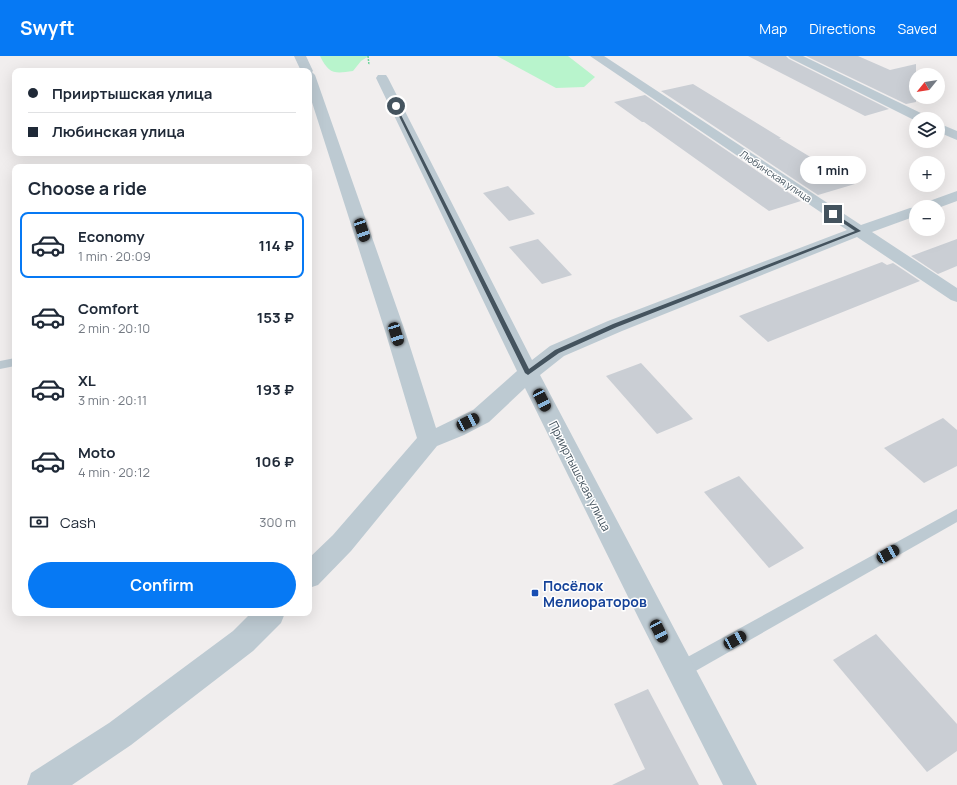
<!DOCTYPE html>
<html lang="en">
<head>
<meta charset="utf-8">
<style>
  :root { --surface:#fff; --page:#f6f6f7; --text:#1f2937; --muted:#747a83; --line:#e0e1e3; --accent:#0679f4 }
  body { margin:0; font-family:Manrope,sans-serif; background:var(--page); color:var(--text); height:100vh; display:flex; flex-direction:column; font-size:15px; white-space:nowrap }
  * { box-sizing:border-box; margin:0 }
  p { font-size:13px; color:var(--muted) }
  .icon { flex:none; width:22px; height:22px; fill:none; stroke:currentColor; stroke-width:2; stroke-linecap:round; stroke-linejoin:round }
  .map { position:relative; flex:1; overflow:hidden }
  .details { position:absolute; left:12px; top:108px; width:300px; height:452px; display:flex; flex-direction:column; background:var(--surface); border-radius:8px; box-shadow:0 4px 16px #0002 }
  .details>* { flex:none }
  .top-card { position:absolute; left:12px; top:12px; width:300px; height:88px; border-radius:8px; box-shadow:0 4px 16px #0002; display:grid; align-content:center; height:88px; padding:0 16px; background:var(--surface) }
  .needle { width:26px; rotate:240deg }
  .fabs { position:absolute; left:909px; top:12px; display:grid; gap:8px }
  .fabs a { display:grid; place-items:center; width:36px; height:36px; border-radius:50%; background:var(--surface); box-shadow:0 4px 16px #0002; font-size:20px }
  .end { position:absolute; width:18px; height:18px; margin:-9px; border:5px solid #44535e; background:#fff; box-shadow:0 0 0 2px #fff }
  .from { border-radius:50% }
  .bubble { position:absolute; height:28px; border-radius:14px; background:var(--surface); box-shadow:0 4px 16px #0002; font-size:13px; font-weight:700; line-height:28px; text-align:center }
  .car { position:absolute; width:12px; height:24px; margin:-12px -6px; border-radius:5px; box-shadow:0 0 3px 1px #0007; background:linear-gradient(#222 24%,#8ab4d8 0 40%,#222 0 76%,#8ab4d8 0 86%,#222 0) }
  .top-card b { display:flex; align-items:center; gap:14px; height:38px; font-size:15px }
  .top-card b+b { border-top:1px solid var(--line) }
  .top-card i { width:10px; height:10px; background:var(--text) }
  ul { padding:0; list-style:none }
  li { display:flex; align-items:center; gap:12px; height:66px; margin:0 8px 6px; padding:0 8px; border:2px solid transparent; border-radius:8px }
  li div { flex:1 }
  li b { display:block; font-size:15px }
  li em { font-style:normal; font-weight:700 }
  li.current { border-color:var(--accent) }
  li>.icon { width:36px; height:36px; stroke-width:1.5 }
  h2 { padding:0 16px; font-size:18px; line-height:48px }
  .pay { display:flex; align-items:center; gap:10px; height:44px; padding:0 16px; font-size:15px }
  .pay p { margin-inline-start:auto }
  .button { display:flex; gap:8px; margin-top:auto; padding:8px 16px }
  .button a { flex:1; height:46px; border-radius:24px; background:var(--accent); color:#fff; font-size:16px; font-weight:700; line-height:46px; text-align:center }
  header { display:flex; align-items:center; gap:24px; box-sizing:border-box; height:56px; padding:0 20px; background:var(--accent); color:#fff }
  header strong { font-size:19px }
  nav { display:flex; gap:22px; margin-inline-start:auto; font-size:14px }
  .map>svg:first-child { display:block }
</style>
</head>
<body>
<header>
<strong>Swyft</strong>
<nav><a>Map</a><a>Directions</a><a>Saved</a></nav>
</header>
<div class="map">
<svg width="957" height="729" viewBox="0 0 957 729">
  <rect width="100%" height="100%" fill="#f1eeee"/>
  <g fill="#b8f4cc">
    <path d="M320,0h49l-8,5 -8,10c-19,3 -24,3 -33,-15z"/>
    <path d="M497,0h71l27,21 -11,10 -28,1z"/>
  </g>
  <g fill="#caced4">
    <path d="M748,0h38l3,3 100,50 -24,7z"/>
    <path d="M806,0h52l32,14 26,-6v38l-10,2z"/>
    <path d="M693,28l88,54h-2l76,46 -37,11 -157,-104z"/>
    <path d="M645,39l156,106 -32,10 -125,-89h-2l-28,-20z"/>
    <path d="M508,130l27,28 -26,7 -26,-28z"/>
    <path d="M538,183l34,36 -30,9 -33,-37z"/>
    <path d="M957,183v27l-19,8 -27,-18z"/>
    <path d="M882,206l5,3 6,-2 27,18 -152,61 -29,-26z"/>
    <path d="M641,307l52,56 -36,15 -51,-58z"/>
    <path d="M943,362l14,12v36l-33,17 -40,-35z"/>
    <path d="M739,420l65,72 -35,20 -65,-76z"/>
    <path d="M876,578l81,90v27l-30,21 -94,-112z"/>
    <path d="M648,633l51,96h-87l33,-16 -31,-65z"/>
  </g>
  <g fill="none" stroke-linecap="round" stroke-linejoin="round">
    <path stroke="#6cd59c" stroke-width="1.5" stroke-dasharray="2 1" stroke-linecap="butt" d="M368,0l1,9"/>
    <g fill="#bdcad2" fill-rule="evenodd">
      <path d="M15,302v8l-15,3v-8z"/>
      <path d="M957,453v13l-272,155 -6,3 -6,-3 -3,-6 3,-6z"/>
    </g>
    <g fill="#bdcad2" fill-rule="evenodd">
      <path d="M294,0h12l7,15 -1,1 3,3 91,259 30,94 37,-18 44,-39 -141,-293 2,-3h8l2,3 144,282 18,-14 58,-25 239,-91 -257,-174h14l257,169 49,-17 9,-1h-3v9l-44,16 85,56v14l-6,-2 -94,-63 -235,94 -58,25 -24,19 217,410h-34l-84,-166 -114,-231 -36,34 -25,13 -27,11 -86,105 -33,34 -9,3v-30l24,-23 84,-97 -31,-104 -77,-241v-22h-8z"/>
      <path d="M788,0h15l124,60 2,3h-13v2l-126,-63z"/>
      <path d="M938,67l19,8v9l-19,-8z"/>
      <path d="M957,135v10l-19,7v-1h-19l2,-3z"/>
      <path d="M251,557h34l-4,10 -28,28 -122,94 -59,40h-45l4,-12 78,-50 124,-92z"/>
    </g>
  </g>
  <path fill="#44535e" d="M396,49l133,264 26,-19 58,-26 242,-93 -24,-16v-2h3l27,18 -244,96 -58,26 -31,22 -3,-2 -131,-267z"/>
  <rect fill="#1a4fb4" stroke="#fff" stroke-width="1.5" x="531" y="533" width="8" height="8" rx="2"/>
  <g text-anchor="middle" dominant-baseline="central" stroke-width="3" stroke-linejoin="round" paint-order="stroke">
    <g font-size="10" fill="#44535e" stroke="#fff">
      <text transform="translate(776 120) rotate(34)">Любинская улица</text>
    </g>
    <g font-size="12" fill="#44535e" stroke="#fff">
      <text transform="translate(580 420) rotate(63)">Прииртышская улица</text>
    </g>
    <g font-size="14" font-weight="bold" fill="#164399" stroke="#fff" text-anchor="start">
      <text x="543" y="529">Посёлок<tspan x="543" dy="16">Мелиораторов</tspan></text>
    </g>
  </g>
</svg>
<div class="fabs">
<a><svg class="needle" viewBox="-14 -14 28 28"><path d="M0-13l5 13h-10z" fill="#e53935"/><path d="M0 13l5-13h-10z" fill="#747a83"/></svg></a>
<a><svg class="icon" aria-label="layers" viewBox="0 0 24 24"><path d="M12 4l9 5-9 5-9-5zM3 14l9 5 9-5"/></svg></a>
<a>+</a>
<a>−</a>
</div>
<i class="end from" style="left:396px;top:50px"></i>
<i class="end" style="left:833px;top:158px"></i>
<div class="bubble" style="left:800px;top:100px;width:66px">1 min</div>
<i class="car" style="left:362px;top:174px;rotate:162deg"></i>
<i class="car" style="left:396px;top:278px;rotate:163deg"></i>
<i class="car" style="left:542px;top:344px;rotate:153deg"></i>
<i class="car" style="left:468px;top:366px;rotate:63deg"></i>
<i class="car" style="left:888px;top:498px;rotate:61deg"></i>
<i class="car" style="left:659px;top:575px;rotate:153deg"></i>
<i class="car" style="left:735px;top:584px;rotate:61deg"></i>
<div class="top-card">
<b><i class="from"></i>Прииртышская улица</b>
<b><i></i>Любинская улица</b>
</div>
<section class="details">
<h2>Choose a ride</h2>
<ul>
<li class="current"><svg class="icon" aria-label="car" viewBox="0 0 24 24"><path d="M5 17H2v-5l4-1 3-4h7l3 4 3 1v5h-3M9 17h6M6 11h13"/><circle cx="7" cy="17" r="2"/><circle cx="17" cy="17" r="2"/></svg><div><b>Economy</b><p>1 min · 20:09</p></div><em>114 ₽</em></li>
<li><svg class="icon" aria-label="car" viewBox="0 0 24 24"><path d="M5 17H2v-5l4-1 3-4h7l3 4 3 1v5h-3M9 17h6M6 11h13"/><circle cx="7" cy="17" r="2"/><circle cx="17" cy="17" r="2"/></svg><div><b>Comfort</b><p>2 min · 20:10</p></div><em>153 ₽</em></li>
<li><svg class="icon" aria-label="car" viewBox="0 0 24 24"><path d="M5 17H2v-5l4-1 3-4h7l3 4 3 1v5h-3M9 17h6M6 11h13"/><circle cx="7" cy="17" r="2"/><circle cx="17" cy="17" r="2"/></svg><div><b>XL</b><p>3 min · 20:11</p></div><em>193 ₽</em></li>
<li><svg class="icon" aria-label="car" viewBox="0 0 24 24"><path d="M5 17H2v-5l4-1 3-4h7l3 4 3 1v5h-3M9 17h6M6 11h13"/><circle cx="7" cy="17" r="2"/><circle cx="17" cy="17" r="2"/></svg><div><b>Moto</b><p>4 min · 20:12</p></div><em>106 ₽</em></li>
</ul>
<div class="pay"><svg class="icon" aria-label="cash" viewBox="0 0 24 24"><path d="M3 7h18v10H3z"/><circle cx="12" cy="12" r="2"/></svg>Cash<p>300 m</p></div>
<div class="button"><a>Confirm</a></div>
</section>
</div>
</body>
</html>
